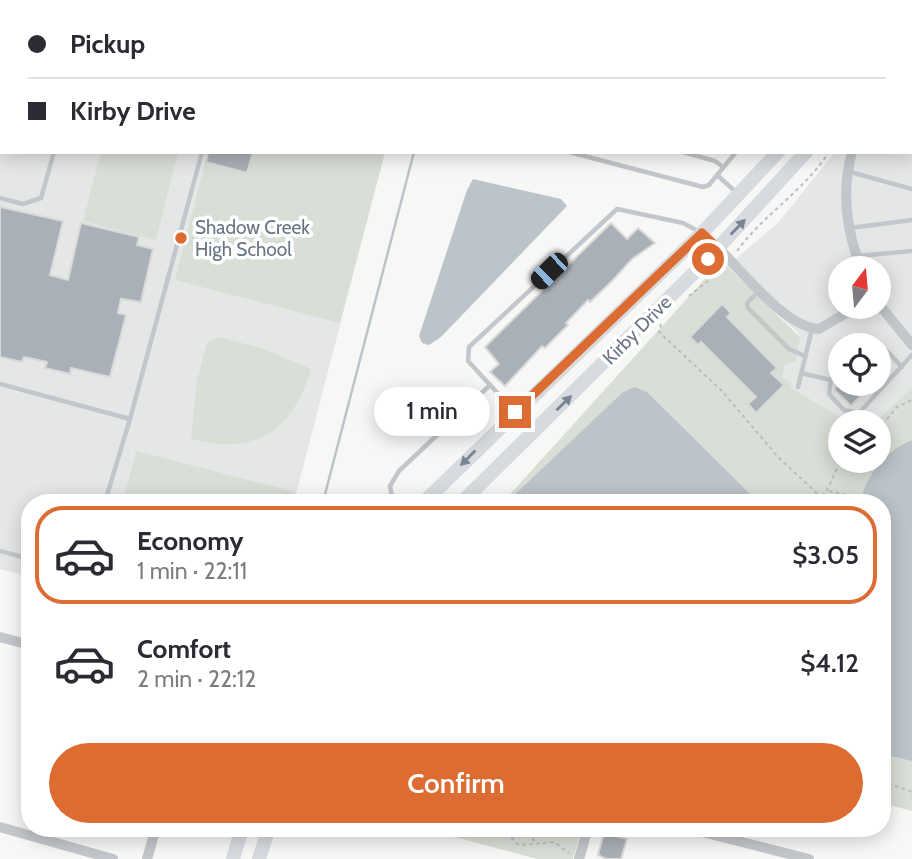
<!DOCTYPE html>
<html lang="en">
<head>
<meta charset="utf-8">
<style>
  :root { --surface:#fff; --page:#f2f2f3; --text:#2b2b33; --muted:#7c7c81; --line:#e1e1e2; --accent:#dc6c31 }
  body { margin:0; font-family:Cabin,sans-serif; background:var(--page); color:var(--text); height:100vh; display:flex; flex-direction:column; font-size:26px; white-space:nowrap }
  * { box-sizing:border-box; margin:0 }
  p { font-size:23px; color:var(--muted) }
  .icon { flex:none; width:38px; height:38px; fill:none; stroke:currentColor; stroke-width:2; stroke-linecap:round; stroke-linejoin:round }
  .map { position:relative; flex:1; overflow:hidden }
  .panel { position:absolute; left:21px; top:494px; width:870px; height:343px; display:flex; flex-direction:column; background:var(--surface); border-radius:28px; box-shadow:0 4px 18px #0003 }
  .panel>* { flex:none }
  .top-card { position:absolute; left:0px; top:0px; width:914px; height:154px; box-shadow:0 4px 18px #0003; display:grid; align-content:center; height:154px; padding:0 28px; background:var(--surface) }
  .needle { width:46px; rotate:16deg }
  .tools { position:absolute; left:828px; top:256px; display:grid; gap:14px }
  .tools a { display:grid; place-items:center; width:63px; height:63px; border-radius:50%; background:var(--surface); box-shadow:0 4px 18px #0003; font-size:35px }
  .end { position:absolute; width:32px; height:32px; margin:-16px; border:9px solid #dc6c31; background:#fff; box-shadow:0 0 0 4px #fff }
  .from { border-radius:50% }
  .bubble { position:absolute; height:49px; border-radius:24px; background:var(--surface); box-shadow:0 4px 18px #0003; font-size:23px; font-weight:600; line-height:49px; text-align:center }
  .car { position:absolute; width:21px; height:42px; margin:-21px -10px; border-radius:9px; box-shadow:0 0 5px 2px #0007; background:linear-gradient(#222 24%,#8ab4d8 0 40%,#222 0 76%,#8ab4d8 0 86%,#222 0) }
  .top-card b { display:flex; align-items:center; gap:24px; height:66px; font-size:26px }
  .top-card b+b { border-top:2px solid var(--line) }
  .top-card i { width:18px; height:18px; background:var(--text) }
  ul { padding:12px 0 0; list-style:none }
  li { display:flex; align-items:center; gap:21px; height:98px; margin:0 14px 10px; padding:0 14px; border:4px solid transparent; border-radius:28px }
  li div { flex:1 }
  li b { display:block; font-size:26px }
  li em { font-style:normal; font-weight:600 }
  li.selected { border-color:var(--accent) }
  li>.icon { width:63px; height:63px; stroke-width:1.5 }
  .button { display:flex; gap:14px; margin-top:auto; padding:14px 28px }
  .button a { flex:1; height:80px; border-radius:42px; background:var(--accent); color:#fff; font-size:28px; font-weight:600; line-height:80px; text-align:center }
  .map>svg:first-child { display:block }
</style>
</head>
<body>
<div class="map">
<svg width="912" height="859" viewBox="0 0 912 859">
  <rect width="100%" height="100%" fill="#f7f8f5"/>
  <g fill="#e5e7e6" fill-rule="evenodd">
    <path d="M0,0h424l-422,2v150h383l-91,350h-264v75l-30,-8z"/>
    <path d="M912,11v376l-37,35h-26l-59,-34 -8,-10 3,-13 11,-4 3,-27 -73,-67 52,-44 57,-71h77zM840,268h38v38h-38zM840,345h38v38h-38z"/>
  </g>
  <g fill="#d9ded6">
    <path d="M184,0h130l1,2h-130z"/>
    <path d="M101,152h77l-22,88 -73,-19z"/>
    <path d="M208,152h177l-45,171 -165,-43z"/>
    <path d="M721,261l79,76 -4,24 -11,4 -3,13 9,4v6l58,34h-9v38h38v-38h-3l37,-35v424l-30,-8v-301h-379z"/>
    <path d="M219,337l42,11 50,21c-18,62 -56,87 -120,70l6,-58 10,-38z"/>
    <path d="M136,451l159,41 -2,10h-170z"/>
    <path d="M421,828h161l-9,31h-36z"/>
  </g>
  <g fill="#bcc4ca">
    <path d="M518,0h173l7,2h-181z"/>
    <path d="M473,179l88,20 6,7 -126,131 -12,8 -7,-2 -3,-7 48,-146z"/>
    <path d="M634,387l13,5 111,110h-251l115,-109z"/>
    <path d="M912,440v321l-30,-7v-252h-21c3,-25 27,-53 51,-62z"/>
  </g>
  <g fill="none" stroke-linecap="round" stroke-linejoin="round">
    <g stroke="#bcc4ca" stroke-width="2.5">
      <path d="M453,2l1,-2"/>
      <path d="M323,502l91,-350"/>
    </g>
  </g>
  <g fill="#aab0b7" stroke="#d9d9d7" stroke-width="2">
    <path d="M208,152h45l-6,21 -41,-11z"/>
    <path d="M0,207l63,14 -13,54 18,5 13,-57 58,14 -2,8 16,4 -12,53 -20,-3 -3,14 8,2 -16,62 -39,-9 -1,6 -25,-6 2,-6 -23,-5 -2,5 -22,-5z"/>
    <path d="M611,223l16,16 11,-11 17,15 -23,16 -20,22 -22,21 -2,-2 -22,23 2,2 -23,23 -3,-2 -37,40 -15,-14 9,-8 -14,-17z"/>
    <path d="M722,304l9,9 -4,4 50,51 -6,5 13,12 -28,28 -8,-9 8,-7 -55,-55 -3,3 -8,-8z"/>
    <path d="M878,357l10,10 -10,10z"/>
    <path d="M872,383l-21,23 -16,-16 1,-7z"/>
    <path d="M604,833l23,6 -6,20h-15l-8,-4z"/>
  </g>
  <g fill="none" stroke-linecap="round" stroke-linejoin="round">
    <g stroke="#bbbdc0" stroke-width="2" stroke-dasharray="3.5 3.5" stroke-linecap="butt">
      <path d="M737,251c27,-37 68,-61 92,-99"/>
      <path d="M689,296l34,-27"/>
      <path d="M661,324l-2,8 62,58 58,68 42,39"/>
      <path d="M878,430l19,-23 15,-7"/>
      <path d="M829,491l27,6"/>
      <path d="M824,502l-3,-5c11,-10 11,-25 22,-37"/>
      <path d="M882,781l30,11"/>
      <path d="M501,828l18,17 35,-3 15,11"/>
      <path d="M528,833l9,11"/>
      <path d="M613,835l2,-7"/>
      <path d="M511,838l11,-2 8,-8"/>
    </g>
    <g stroke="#c3c6ca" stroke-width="4.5">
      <path d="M754,0v2"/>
      <path d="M815,0l6,2"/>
      <path d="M41,2l4,-2"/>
      <path d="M85,2v-2"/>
      <path d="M827,2l1,-2"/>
      <path d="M0,9h2"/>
      <path d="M0,51h2"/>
      <path d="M569,152l134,35 6,-2 27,-33"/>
      <path d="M683,152l32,9 8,6"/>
      <path d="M847,171l65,18"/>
      <path d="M717,175l20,18"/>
      <path d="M0,198l23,6 18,-6 13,-46"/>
      <path d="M850,228l62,-8"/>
      <path d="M857,256l55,-5"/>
      <path d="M760,290l-13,13 1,5 41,41 16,7"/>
      <path d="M866,345c16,-4 25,11 36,22"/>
      <path d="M840,369l-9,11 -2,14 15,16 15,3 53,-58"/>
      <path d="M801,373l30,7"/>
      <path d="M0,384l130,35 -25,83"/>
      <path d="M798,387l14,-58"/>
      <path d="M514,411l-46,-50 1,-14 148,-138 66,14 15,8"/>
      <path d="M130,419l72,-267"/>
      <path d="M393,502l-3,-16 9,-15 91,-86"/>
      <path d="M0,551l30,8"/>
    </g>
    <g stroke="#c3c6ca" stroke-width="10">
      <path d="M852,152c-11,40 -6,78 9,116"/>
      <path d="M718,248c27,25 65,78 101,81l39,-23"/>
      <path d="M878,303l34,42"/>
      <path d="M0,637l30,8"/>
      <path d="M0,827l113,32"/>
      <path d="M686,828l123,31"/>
      <path d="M147,859l9,-31"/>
      <path d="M579,859l9,-31"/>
    </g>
    <g stroke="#d7dadf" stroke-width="14">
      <path d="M868,2l1,-2"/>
      <path d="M897,2v-2"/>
      <path d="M424,502l278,-269 76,-81"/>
      <path d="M462,502l246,-243 98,-107"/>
      <path d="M233,859l9,-31"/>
      <path d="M259,859l10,-31"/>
    </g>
  </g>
  <defs><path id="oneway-solid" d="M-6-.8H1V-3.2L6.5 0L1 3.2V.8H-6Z" transform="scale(1.75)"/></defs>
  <g fill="#798492">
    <use href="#oneway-solid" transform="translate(738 227) rotate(-46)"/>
    <use href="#oneway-solid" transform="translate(564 403) rotate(-44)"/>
    <use href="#oneway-solid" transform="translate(468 458) rotate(135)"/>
  </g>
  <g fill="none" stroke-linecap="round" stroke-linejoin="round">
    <path stroke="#dc6c31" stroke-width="9" d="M515,412l187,-179 16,15 -10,11"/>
  </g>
  <circle fill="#dc6c31" stroke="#fff" stroke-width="2.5" cx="181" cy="238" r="7"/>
  <g text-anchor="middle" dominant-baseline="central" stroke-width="7" stroke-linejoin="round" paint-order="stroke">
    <g font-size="19" fill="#687585" stroke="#fff" text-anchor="start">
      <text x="195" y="227">Shadow Creek<tspan x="195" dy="22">High School</tspan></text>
    </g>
    <g font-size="19" fill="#687585" stroke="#fff">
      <text transform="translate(637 330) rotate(-45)">Kirby Drive</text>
    </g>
  </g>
</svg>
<div class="tools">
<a><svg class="needle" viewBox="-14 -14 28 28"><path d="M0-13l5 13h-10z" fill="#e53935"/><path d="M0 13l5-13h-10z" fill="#7c7c81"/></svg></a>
<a><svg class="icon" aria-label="locate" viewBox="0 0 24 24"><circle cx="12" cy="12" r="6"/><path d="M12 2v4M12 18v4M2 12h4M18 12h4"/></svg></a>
<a><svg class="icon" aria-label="layers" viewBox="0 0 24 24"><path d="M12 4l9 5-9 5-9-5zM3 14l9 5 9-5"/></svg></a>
</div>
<i class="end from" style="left:708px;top:259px"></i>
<i class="end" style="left:515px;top:412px"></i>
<div class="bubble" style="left:374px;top:387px;width:116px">1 min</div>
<i class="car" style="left:549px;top:271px;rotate:226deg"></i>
<div class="top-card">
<b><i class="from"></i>Pickup</b>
<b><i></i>Kirby Drive</b>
</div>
<section class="panel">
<ul>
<li class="selected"><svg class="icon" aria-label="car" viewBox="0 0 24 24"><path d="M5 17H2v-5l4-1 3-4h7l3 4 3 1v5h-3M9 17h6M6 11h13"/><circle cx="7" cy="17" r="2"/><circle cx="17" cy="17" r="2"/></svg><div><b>Economy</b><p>1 min · 22:11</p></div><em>$3.05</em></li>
<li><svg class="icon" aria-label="car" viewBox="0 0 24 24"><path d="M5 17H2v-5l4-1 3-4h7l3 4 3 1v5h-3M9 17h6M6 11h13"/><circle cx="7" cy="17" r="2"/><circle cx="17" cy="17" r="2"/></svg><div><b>Comfort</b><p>2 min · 22:12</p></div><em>$4.12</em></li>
</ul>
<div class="button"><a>Confirm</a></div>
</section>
</div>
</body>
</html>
